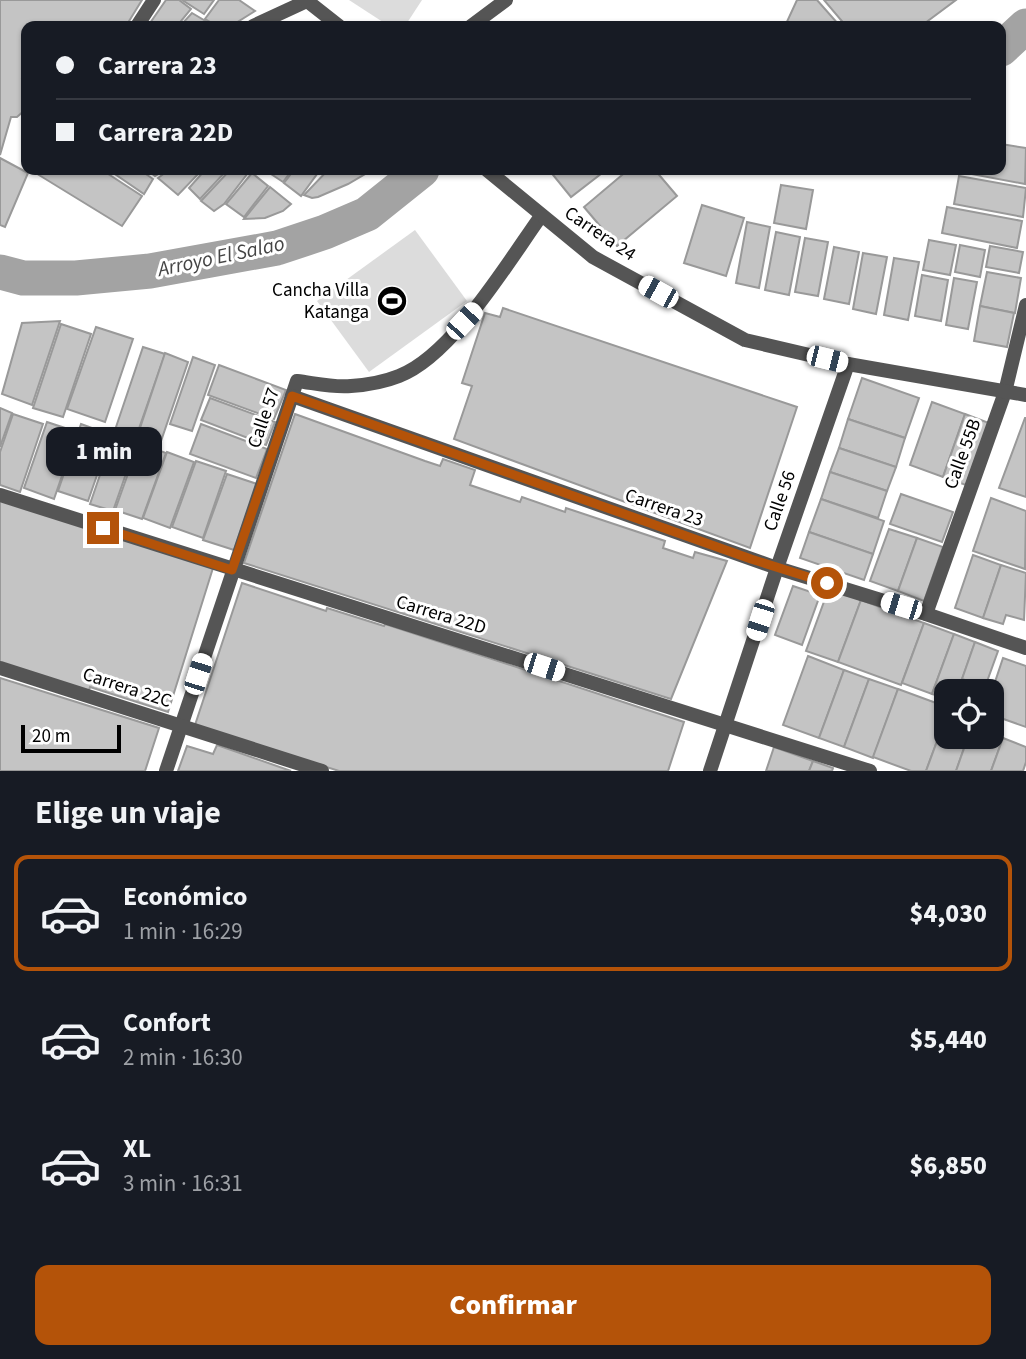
<!DOCTYPE html>
<html lang="es">
<head>
<meta charset="utf-8">
<style>
  :root { --surface:#171b24; --page:#20242c; --text:#f1f3f6; --muted:#9ea1a6; --line:#363941; --accent:#b45309 }
  body { margin:0; font-family:"Source Sans 3",sans-serif; background:var(--page); color:var(--text); height:100vh; display:flex; flex-direction:column; font-size:26px; white-space:nowrap }
  * { box-sizing:border-box; margin:0 }
  p { font-size:23px; color:var(--muted) }
  .icon { flex:none; width:38px; height:38px; fill:none; stroke:currentColor; stroke-width:2; stroke-linecap:round; stroke-linejoin:round }
  .map { position:relative; height:771px; overflow:hidden }
  .panel { display:flex; flex-direction:column; background:var(--surface); flex:1 }
  .panel>* { flex:none }
  .hud { position:absolute; left:21px; top:21px; width:985px; height:154px; border-radius:14px; box-shadow:0 2px 5px #0004; display:grid; align-content:center; height:154px; padding:0 35px; background:var(--surface) }
  .tools { position:absolute; left:934px; top:679px; display:grid; gap:14px }
  .tools a { display:grid; place-items:center; width:70px; height:70px; border-radius:14px; background:var(--surface); box-shadow:0 2px 5px #0004; font-size:35px }
  .scale { position:absolute; left:21px; bottom:18px; width:100px; box-sizing:border-box; padding-left:7px; border:4px solid #000; border-top:0; font-size:19px; line-height:24px; white-space:nowrap; color:#000; -webkit-text-stroke:5px #fff; paint-order:stroke }
  .end { position:absolute; width:32px; height:32px; margin:-16px; border:9px solid #b45309; background:#fff; box-shadow:0 0 0 4px #fff }
  .from { border-radius:50% }
  .bubble { position:absolute; height:49px; border-radius:14px; background:var(--surface); box-shadow:0 2px 5px #0004; font-size:23px; font-weight:800; line-height:49px; text-align:center }
  .car { position:absolute; width:21px; height:42px; margin:-21px -10px; border-radius:9px; box-shadow:0 0 5px 2px #0007; background:linear-gradient(#fff 24%,#345 0 40%,#fff 0 76%,#345 0 86%,#fff 0) }
  .hud b { display:flex; align-items:center; gap:24px; height:66px; font-size:26px }
  .hud b+b { border-top:2px solid var(--line) }
  .hud i { width:18px; height:18px; background:var(--text) }
  ul { padding:0; list-style:none }
  li { display:flex; align-items:center; gap:21px; height:116px; margin:0 14px 10px; padding:0 21px; border:4px solid transparent; border-radius:14px }
  li div { flex:1 }
  li b { display:block; font-size:26px }
  li em { font-style:normal; font-weight:800 }
  li.on { border-color:var(--accent) }
  li>.icon { width:63px; height:63px; stroke-width:1.5 }
  h2 { padding:0 35px; font-size:32px; line-height:84px }
  .action { display:flex; gap:14px; margin-top:auto; padding:14px 35px }
  .action a { flex:1; height:80px; border-radius:14px; background:var(--accent); color:#fff; font-size:28px; font-weight:800; line-height:80px; text-align:center }
  .map>svg:first-child { display:block }
</style>
</head>
<body>
<div class="map">
<svg width="1026" height="771" viewBox="0 0 1026 771">
  <rect width="100%" height="100%" fill="#fff"/>
  <g fill="#dcdcdc">
    <path d="M349,0h73l-17,26h-16z"/>
    <path d="M415,230l52,71 -98,71 -52,-71z"/>
  </g>
  <g fill="none" stroke-linecap="round" stroke-linejoin="round">
    <g stroke="#a3a3a3" stroke-width="35">
      <path d="M1001,49l25,-23"/>
      <path d="M0,272l23,6h53l74,-7 127,-23 48,-16 42,-18 55,-44"/>
    </g>
  </g>
  <g fill="#c4c4c4" stroke="#999" stroke-width="2">
    <path d="M0,0h142l-16,26h-100v43l-4,9 4,3v28l-9,8h-6l-11,38z"/>
    <path d="M166,0h13l12,9 -14,17h-29z"/>
    <path d="M182,0h32l-10,14z"/>
    <path d="M219,0h20l16,11 -24,15h-14l-12,-7z"/>
    <path d="M797,0h20l23,26h-55z"/>
    <path d="M824,0h132l-35,26h-75z"/>
    <path d="M192,13l22,13h-34z"/>
    <path d="M1001,144l25,4 -1,36 -59,-11v-3h35z"/>
    <path d="M0,158l28,15 -23,54 -5,-2z"/>
    <path d="M35,170h67l40,26 -20,30 -88,-54z"/>
    <path d="M109,170h31l13,9 -9,15z"/>
    <path d="M147,170h18l-10,6z"/>
    <path d="M169,170h33l-24,25 -20,-17z"/>
    <path d="M205,170h22l-27,29 -11,-11z"/>
    <path d="M230,170h14l4,3 -24,31 -10,7 -13,-10z"/>
    <path d="M265,170h27l-9,12z"/>
    <path d="M294,170h26l-19,26 -17,-13z"/>
    <path d="M328,170h44l-24,14 -30,13 -6,1 -8,-3z"/>
    <path d="M549,170h57l-35,27z"/>
    <path d="M628,170h27l22,26 -60,50 -33,-39z"/>
    <path d="M252,173l16,13 -24,31 -18,-13z"/>
    <path d="M959,176l67,12 -3,29 -69,-13z"/>
    <path d="M781,185l32,5 -7,39 -32,-6z"/>
    <path d="M270,187l21,17 -8,7 -18,7 -21,1z"/>
    <path d="M702,205l42,13 -18,58 -42,-13z"/>
    <path d="M947,207l75,14 -5,27 -75,-15z"/>
    <path d="M747,222l23,5 -11,61 -23,-5z"/>
    <path d="M776,232l24,5 -11,58 -24,-5z"/>
    <path d="M805,238l23,4 -10,54 -23,-4z"/>
    <path d="M929,240l27,5 -6,30 -27,-5z"/>
    <path d="M960,245l25,5 -5,27 -25,-5z"/>
    <path d="M990,246l33,6 -4,21 -33,-6z"/>
    <path d="M834,247l25,5 -10,52 -25,-5z"/>
    <path d="M863,253l24,4 -11,57 -23,-5z"/>
    <path d="M894,258l25,4 -11,58 -24,-5z"/>
    <path d="M987,272l34,6 -6,35 -35,-7z"/>
    <path d="M922,275l26,5 -7,41 -26,-5z"/>
    <path d="M954,278l23,4 -9,47 -22,-4z"/>
    <path d="M980,306l34,7 -7,34 -33,-6z"/>
    <path d="M503,308l294,99 -47,141 -296,-109 18,-53 -10,-3 23,-70 15,4z"/>
    <path d="M60,321l-28,84 -30,-11 20,-71z"/>
    <path d="M61,324l30,10 -28,83 -30,-9z"/>
    <path d="M96,327l37,12 -28,83 -38,-13z"/>
    <path d="M143,347l22,7 -29,83 -21,-7z"/>
    <path d="M165,353l23,9 -28,82 -23,-7z"/>
    <path d="M193,357l22,8 -23,66 -22,-7z"/>
    <path d="M219,365l67,25 -12,29 -66,-24z"/>
    <path d="M862,378l57,20 -14,40 -57,-19z"/>
    <path d="M210,398l65,24 -9,23 -65,-25z"/>
    <path d="M932,402l33,12 -22,63 -33,-12z"/>
    <path d="M0,408l12,5 -12,34z"/>
    <path d="M13,414l30,10 -23,68 -20,-7v-33z"/>
    <path d="M295,414l130,47 15,5 3,-7 32,11 -5,15 50,17 2,-5 43,15 1,-4 99,33 -2,7 30,10 2,-6 32,9 -56,138 -427,-136z"/>
    <path d="M965,414l24,9 -23,62 -23,-8z"/>
    <path d="M1025,418h1v79l-27,-9z"/>
    <path d="M848,419l57,19 -9,29 -57,-19z"/>
    <path d="M47,422l30,10 -23,67 -30,-11z"/>
    <path d="M81,424l30,11 -23,66 -30,-10z"/>
    <path d="M201,424l66,25 -11,29 -66,-24z"/>
    <path d="M113,437l23,8 -23,66 -23,-7z"/>
    <path d="M139,443l27,10 -24,66 -27,-9z"/>
    <path d="M839,448l57,19 -9,24 -57,-19z"/>
    <path d="M167,452l27,10 -24,66 -27,-10z"/>
    <path d="M196,461l30,10 -23,67 -31,-11z"/>
    <path d="M830,472l57,19 -9,27 -57,-19z"/>
    <path d="M227,474l30,10 -23,66 -31,-10z"/>
    <path d="M901,494l52,18 -11,30 -52,-18z"/>
    <path d="M991,498l35,13 -1,58 -52,-18z"/>
    <path d="M821,499l63,22 -11,33 -64,-22z"/>
    <path d="M0,500l213,68 -45,144 -78,-25 -2,6 -88,-28z"/>
    <path d="M889,529l28,9 -19,53 -28,-10z"/>
    <path d="M809,532l64,22 -9,26 -64,-22z"/>
    <path d="M917,538l26,9 -19,54 -26,-10z"/>
    <path d="M973,555l28,10 -18,53 -28,-10z"/>
    <path d="M1001,565l25,8 -2,47 -18,-5 -3,9 -20,-6z"/>
    <path d="M242,583l84,28 1,-3 57,18 1,-2 299,98 -16,49h-329l-144,-46z"/>
    <path d="M793,586l27,9 -18,50 -27,-10z"/>
    <path d="M829,588l32,12 -23,62 -32,-11z"/>
    <path d="M861,600l63,23 -23,62 -63,-23z"/>
    <path d="M924,623l30,11 -22,60 -30,-11z"/>
    <path d="M954,634l21,8 -17,49h-11v8l-15,-5z"/>
    <path d="M975,642l23,9 -13,36 -23,-8z"/>
    <path d="M808,656l36,14 -25,68 -36,-13z"/>
    <path d="M1003,658l23,8v61l-34,-12v-24z"/>
    <path d="M844,670l25,9 -25,68 -25,-9z"/>
    <path d="M0,678l159,50 -14,43h-145z"/>
    <path d="M869,679l29,10 -25,69 -29,-11z"/>
    <path d="M898,689l49,18v7l-21,57h-15l-38,-14z"/>
    <path d="M946,717l1,20h21l-12,34h-30z"/>
    <path d="M992,735l11,3 -12,33h-35l12,-34h24z"/>
    <path d="M1003,738l23,9v15l-3,9h-32z"/>
    <path d="M217,745l74,26h-113l9,-25 26,8z"/>
    <path d="M774,747l39,14 -4,10h-43z"/>
    <path d="M813,761l20,7 -1,3h-23z"/>
  </g>
  <g fill="none" stroke-linecap="round" stroke-linejoin="round">
    <g stroke="#555" stroke-width="14">
      <path d="M137,26l17,-26"/>
      <path d="M253,26l54,-25"/>
      <path d="M166,771l131,-390c17,2 37,7 54,5 15,-1 33,-4 48,-10 53,-20 109,-114 142,-160"/>
    </g>
    <path stroke="#555" stroke-width="14" d="M926,614l79,-222"/>
    <g stroke="#555" stroke-width="14">
      <path d="M471,26l35,-26"/>
      <path d="M1005,392l21,-87"/>
      <path d="M292,396l485,172 149,46 100,34"/>
      <path d="M0,495l870,276"/>
      <path d="M0,668l322,103"/>
    </g>
    <g stroke="#555" stroke-width="14">
      <path d="M306,0l33,26"/>
      <path d="M487,170l106,87 152,83 103,24 178,31"/>
      <path d="M710,771l67,-203 71,-204"/>
    </g>
  </g>
  <g fill="none" stroke-linecap="round" stroke-linejoin="round">
    <path stroke="#b45309" stroke-width="9" d="M103,528l129,42 60,-174 459,163 76,24"/>
  </g>
  <defs>
    <g id="stadium-disc" transform="scale(1.575)"><circle r="9.5" fill="#000" stroke="#fff"/><path d="M0-5a6.5 5 0 1 0 0 10a6.5 5 0 1 0 0-10ZM-3.5-1.8h7v3.6h-7Z" fill="#fff"/></g>
  </defs>
  <g fill-rule="evenodd">
    <use href="#stadium-disc" x="392" y="301"/>
  </g>
  <g text-anchor="middle" dominant-baseline="central" stroke-width="6" stroke-linejoin="round" paint-order="stroke">
    <g font-size="19" fill="#000" stroke="#fff">
      <text transform="translate(600 234) rotate(34)">Carrera 24</text>
      <text transform="translate(264 418) rotate(-71)">Calle 57</text>
      <text transform="translate(963 454) rotate(-70)">Calle 55B</text>
      <text transform="translate(780 501) rotate(-71)">Calle 56</text>
      <text transform="translate(664 508) rotate(19)">Carrera 23</text>
      <text transform="translate(441 615) rotate(17)">Carrera 22D</text>
      <text transform="translate(127 688) rotate(18)">Carrera 22C</text>
    </g>
    <g font-size="19" fill="#000" stroke="#fff" text-anchor="end">
      <text x="369" y="290">Cancha Villa<tspan x="369" dy="22">Katanga</tspan></text>
    </g>
    <g font-size="21" font-style="italic" fill="#444" stroke="#fff">
      <text transform="translate(221 256) rotate(-12)">Arroyo El Salao</text>
    </g>
  </g>
</svg>
<div class="tools">
<a><svg class="icon" aria-label="locate" viewBox="0 0 24 24"><circle cx="12" cy="12" r="6"/><path d="M12 2v4M12 18v4M2 12h4M18 12h4"/></svg></a>
</div>
<div class="scale">20 m</div>
<i class="end from" style="left:827px;top:583px"></i>
<i class="end" style="left:103px;top:528px"></i>
<div class="bubble" style="left:46px;top:427px;width:116px">1 min</div>
<i class="car" style="left:658px;top:292px;rotate:299deg"></i>
<i class="car" style="left:464px;top:321px;rotate:43deg"></i>
<i class="car" style="left:827px;top:359px;rotate:104deg"></i>
<i class="car" style="left:901px;top:606px;rotate:287deg"></i>
<i class="car" style="left:760px;top:620px;rotate:198deg"></i>
<i class="car" style="left:544px;top:667px;rotate:108deg"></i>
<i class="car" style="left:198px;top:674px;rotate:18deg"></i>
<div class="hud">
<b><i class="from"></i>Carrera 23</b>
<b><i></i>Carrera 22D</b>
</div>
</div>
<section class="panel">
<h2>Elige un viaje</h2>
<ul>
<li class="on"><svg class="icon" aria-label="car" viewBox="0 0 24 24"><path d="M5 17H2v-5l4-1 3-4h7l3 4 3 1v5h-3M9 17h6M6 11h13"/><circle cx="7" cy="17" r="2"/><circle cx="17" cy="17" r="2"/></svg><div><b>Económico</b><p>1 min · 16:29</p></div><em>$4,030</em></li>
<li><svg class="icon" aria-label="car" viewBox="0 0 24 24"><path d="M5 17H2v-5l4-1 3-4h7l3 4 3 1v5h-3M9 17h6M6 11h13"/><circle cx="7" cy="17" r="2"/><circle cx="17" cy="17" r="2"/></svg><div><b>Confort</b><p>2 min · 16:30</p></div><em>$5,440</em></li>
<li><svg class="icon" aria-label="car" viewBox="0 0 24 24"><path d="M5 17H2v-5l4-1 3-4h7l3 4 3 1v5h-3M9 17h6M6 11h13"/><circle cx="7" cy="17" r="2"/><circle cx="17" cy="17" r="2"/></svg><div><b>XL</b><p>3 min · 16:31</p></div><em>$6,850</em></li>
</ul>
<div class="action"><a>Confirmar</a></div>
</section>
</body>
</html>
